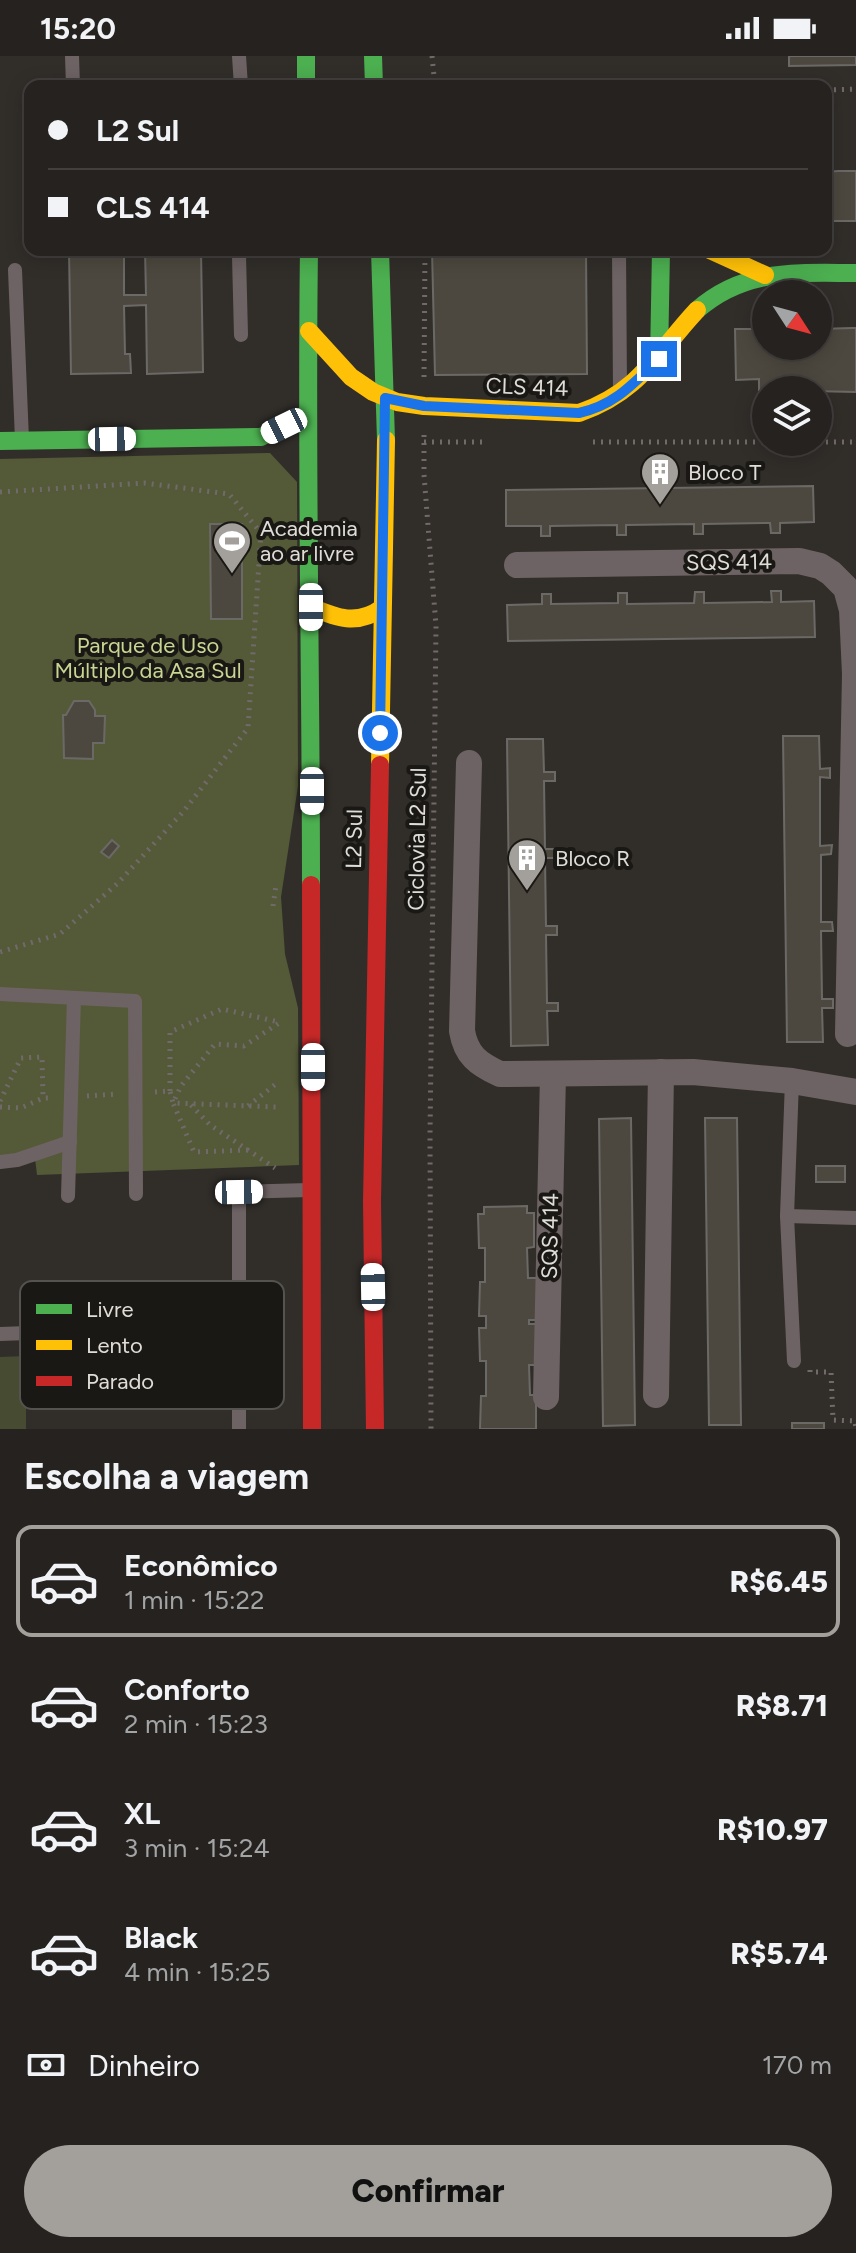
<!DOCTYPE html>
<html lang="pt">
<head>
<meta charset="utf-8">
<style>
  :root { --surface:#252220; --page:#312f2d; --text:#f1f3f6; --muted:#a3a4a5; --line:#423f3e; --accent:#a3a09b }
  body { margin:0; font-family:Figtree,sans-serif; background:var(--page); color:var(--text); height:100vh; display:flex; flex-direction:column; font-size:30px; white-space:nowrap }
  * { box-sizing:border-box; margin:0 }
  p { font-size:26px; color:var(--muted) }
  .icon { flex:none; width:44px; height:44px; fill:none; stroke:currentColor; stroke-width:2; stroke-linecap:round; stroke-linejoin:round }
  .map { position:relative; height:1373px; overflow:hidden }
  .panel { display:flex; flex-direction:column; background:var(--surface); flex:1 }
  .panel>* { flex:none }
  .guide { position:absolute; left:24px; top:24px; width:808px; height:176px; border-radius:16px; box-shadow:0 4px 20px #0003,0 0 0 2px var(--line); display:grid; align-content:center; height:176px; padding:0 24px; background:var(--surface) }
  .needle { width:52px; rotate:126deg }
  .tools { position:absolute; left:752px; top:224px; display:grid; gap:16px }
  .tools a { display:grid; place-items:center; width:80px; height:80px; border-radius:50%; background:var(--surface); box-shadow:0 4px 20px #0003,0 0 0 2px var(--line); font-size:40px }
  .end { position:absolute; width:36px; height:36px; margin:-18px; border:10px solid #1a73e8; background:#fff; box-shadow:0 0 0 4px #fff }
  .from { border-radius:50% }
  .car { position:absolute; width:24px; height:48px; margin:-24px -12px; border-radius:10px; box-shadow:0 0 6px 2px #0007; background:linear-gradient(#fff 24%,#345 0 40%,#fff 0 76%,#345 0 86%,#fff 0) }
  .guide b { display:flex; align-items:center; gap:28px; height:76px; font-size:30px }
  .guide b+b { border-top:2px solid var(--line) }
  .guide i { width:20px; height:20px; background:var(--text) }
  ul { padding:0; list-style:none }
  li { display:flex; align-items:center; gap:24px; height:112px; margin:0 16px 12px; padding:0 8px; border:4px solid transparent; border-radius:16px }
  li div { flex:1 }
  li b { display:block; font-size:30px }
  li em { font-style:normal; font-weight:800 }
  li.on { border-color:var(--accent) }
  li>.icon { width:72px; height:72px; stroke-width:1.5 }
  h2 { padding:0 24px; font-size:36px; line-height:96px }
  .pay { display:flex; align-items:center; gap:20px; height:88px; padding:0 24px; font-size:30px }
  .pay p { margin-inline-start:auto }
  .action { display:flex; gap:16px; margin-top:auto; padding:16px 24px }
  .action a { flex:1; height:92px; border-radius:48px; background:var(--accent); color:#111; font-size:32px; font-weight:800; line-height:92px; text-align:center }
  .status { display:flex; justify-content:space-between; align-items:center; height:56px; padding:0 40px; background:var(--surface); direction:ltr }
  .status svg { height:22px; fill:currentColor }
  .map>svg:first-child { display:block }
</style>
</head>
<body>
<div class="status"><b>15:20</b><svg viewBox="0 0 49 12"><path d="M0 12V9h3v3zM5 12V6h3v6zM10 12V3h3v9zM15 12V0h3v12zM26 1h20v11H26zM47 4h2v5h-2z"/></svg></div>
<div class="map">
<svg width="856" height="1373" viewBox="0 0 856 1373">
  <rect width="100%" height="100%" fill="#312e2a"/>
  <path fill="#474b31" d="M26,1300v73h-26v-72z"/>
  <path fill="#545a38" d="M270,397l27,29 1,304 -17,111 4,57 13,54 1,157 -262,10 -2,-17h-35v-699z"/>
  <g fill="#4d483f" stroke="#6b6965" stroke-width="2">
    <path d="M789,0h67v9l-67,1z"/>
    <path d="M838,115h18v50h-30v-49z"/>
    <path d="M69,194h55v45h22l-1,-45h56l2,122 -56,2 -1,-69 -22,1 1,48h5l1,19 -60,1z"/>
    <path d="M432,194h154l1,124 -152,1z"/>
    <path d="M852,272h4v64l-90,-2v2l-7,1v-14l-23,1 -1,-51h31v17h52v-17z"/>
    <path d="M813,430l1,36 -34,1v10h-9l-1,-10 -67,1v10h-9v-10l-68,1v10h-9v-10l-67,1v10h-9v-10h-35v-36z"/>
    <path d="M210,468h32l-4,30 4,3v62h-31z"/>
    <path d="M771,535h10v11l33,-1 1,36 -307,4 -1,-36 35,-1v-10h9v10l67,-1v-10h9v11l67,-1 1,-11h9v11l68,-1z"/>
    <path d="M74,645h15l6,9v6h10l-1,27h-11v16l-29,-1 -1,-43h3z"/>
    <path d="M783,680h36l1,33 10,-1v10l-10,-1v69l12,-1 -1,9 -10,1v67h11l1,9h-12l1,68h11v9h-11l1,34h-36z"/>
    <path d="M507,683h36l1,33h11v9h-11l1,68h10l1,9h-11l1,68h11v9h-11l1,68h11v8h-11l1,34 -37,1z"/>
    <path d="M112,784l7,6 -10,12 -8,-6z"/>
    <path d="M631,1062l4,307 -32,1 -4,-307z"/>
    <path d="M705,1062h32l4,307h-32z"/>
    <rect x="816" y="1110" width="29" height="16"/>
    <path d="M527,1150v7h7v34l-7,1 1,30h11l1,42h-11v4h10l1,41h-11l1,30h6v34h-56l1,-33h5v-35h-6l-1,-33h7v-12h-7l1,-34h5v-34h-6l-1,-34h6v-7z"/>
    <rect x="792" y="1367" width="32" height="6"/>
  </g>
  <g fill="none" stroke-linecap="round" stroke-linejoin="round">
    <g stroke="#726a6a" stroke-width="5" stroke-dasharray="2 6" stroke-linecap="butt">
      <path d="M432,0l3,30"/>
      <path d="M826,34l30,-1"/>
      <path d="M424,321l1,-127"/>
      <path d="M424,379v40l12,151 -6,510 1,293"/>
      <path d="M424,386h63"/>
      <path d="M593,386h173"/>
      <path d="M818,386h38"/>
      <path d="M0,436l144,-9 85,11 32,39 -13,195 -65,84 -66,72 -57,50 -60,18"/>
      <path d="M273,850l3,-21"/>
      <path d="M170,1035v-59l52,-23 57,13"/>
      <path d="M155,1036l15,-1 3,12 103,4"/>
      <path d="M87,1040l30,-2"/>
      <path d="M0,1045l21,-43 21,-1 1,41"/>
      <path d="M191,1049l19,20 65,43"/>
      <path d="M248,1050l29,-23"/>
      <path d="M0,1051l21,1 22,-10h10"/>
      <path d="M248,1094l-54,2 -21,-49 8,-17 34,-42 29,2 35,-23"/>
      <path d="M810,1314v2h21l2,48 22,1 1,8"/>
    </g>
    <g stroke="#6e6364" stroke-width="14">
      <path d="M72,0l1,30"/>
      <path d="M239,0l2,30"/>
      <path d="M619,194l1,140"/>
      <path d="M15,214l7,170"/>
      <path d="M241,279l-2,-79 5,-6"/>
      <path d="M0,938l135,7 1,193"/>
      <path d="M792,1025l-5,135 7,145"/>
      <path d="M0,1106l17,-2 53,-18"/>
      <path d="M68,1140l6,-198"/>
      <path d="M787,1160l69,2"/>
      <path d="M0,1278l56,-2"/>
      <path d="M239,1373v-237l70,-2"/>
    </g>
    <g stroke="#6e6364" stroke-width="26">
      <path d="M517,509l282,-4 21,5 11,7 15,15 6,22 3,64 -7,360"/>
      <path d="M469,707l-7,268c4,24 16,33 38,43l193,-2 99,9 64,11"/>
      <path d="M656,1339l5,-323"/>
      <path d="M546,1341l7,-323"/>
    </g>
    <g stroke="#4caf50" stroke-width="18">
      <path d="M306,0v30"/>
      <path d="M373,0l1,30"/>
      <path d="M309,194c-3,212 2,424 2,635"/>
      <path d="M380,194l6,190"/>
      <path d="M697,254c48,-42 100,-37 159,-37"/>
      <path d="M659,303l2,-109"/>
      <path d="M0,385l261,-4 46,-23"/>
    </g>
    <g stroke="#ffc107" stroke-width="18">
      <path d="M710,194l55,25"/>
      <path d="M309,275l42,46 22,15 24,10 27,4 155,7c61,-21 77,-59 118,-103"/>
      <path d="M311,551c26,11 46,19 71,1"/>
      <path d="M380,709l6,-325"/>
    </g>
    <g stroke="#c62828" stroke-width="18">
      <path d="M311,829l1,544"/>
      <path d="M375,1373l-3,-227 8,-437"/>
    </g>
  </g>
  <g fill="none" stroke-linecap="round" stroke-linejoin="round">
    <path stroke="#1a73e8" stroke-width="10" d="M380,677l5,-335 39,8 155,7c36,-8 54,-29 80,-54"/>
  </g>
  <defs>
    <g id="building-pin" transform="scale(2)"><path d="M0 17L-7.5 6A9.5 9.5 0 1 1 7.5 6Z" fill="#a3a09b" stroke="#1a1814"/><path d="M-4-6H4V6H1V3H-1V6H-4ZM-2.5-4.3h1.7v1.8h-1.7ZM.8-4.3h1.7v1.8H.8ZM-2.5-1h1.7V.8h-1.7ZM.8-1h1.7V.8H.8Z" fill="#fff"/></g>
    <g id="stadium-pin" transform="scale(2)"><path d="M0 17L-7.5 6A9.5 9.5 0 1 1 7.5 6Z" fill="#a3a09b" stroke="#1a1814"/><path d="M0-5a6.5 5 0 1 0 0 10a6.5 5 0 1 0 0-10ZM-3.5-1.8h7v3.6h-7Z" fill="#fff"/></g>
  </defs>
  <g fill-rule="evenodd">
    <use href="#building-pin" x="660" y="416"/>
    <use href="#stadium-pin" x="232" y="485"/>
    <use href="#building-pin" x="527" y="802"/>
  </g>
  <g text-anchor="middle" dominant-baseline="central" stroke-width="8" stroke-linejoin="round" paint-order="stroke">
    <g font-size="22" fill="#e0ddd8" stroke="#1a1814">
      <text transform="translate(527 331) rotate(2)">CLS 414</text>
      <text transform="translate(729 506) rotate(-1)">SQS 414</text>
      <text transform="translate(354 783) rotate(-89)">L2 Sul</text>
      <text transform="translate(417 783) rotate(-89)">Ciclovia L2 Sul</text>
      <text transform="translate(550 1180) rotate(-89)">SQS 414</text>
    </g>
    <g font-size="22" fill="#e0ddd8" stroke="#1a1814" text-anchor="start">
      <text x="688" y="416">Bloco T</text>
      <text x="260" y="472">Academia<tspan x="260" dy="25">ao ar livre</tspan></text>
      <text x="555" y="802">Bloco R</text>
    </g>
    <g font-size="22" fill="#c8d593" stroke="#1a1814">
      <text x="148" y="589">Parque de Uso<tspan x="148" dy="25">Múltiplo da Asa Sul</tspan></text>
    </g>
  </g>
  <rect x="20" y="1225" width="264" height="128" rx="12" fill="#1a1814" stroke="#55534f" stroke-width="2"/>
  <rect x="36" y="1248" width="36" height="10" fill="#4caf50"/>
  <rect x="36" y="1284" width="36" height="10" fill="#ffc107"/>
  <rect x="36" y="1320" width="36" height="10" fill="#c62828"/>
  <g font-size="22" fill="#e0ddd8">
    <text x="86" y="1261">Livre</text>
    <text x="86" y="1297">Lento</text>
    <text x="86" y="1333">Parado</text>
  </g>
</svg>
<div class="tools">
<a><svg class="needle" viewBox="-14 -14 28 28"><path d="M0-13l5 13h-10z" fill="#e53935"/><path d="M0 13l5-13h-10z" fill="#a3a4a5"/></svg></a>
<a><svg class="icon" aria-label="layers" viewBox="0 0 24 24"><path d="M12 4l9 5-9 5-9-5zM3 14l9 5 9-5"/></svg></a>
</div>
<i class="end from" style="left:380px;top:677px"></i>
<i class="end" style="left:659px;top:303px"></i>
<i class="car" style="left:284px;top:370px;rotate:244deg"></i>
<i class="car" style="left:112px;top:383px;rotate:89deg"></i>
<i class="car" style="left:311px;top:551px;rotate:180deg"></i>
<i class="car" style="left:312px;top:735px;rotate:180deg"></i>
<i class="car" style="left:313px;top:1011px;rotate:180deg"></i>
<i class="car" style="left:239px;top:1136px;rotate:89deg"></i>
<i class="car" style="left:373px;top:1231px;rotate:359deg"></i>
<div class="guide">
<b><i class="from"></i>L2 Sul</b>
<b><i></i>CLS 414</b>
</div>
</div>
<section class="panel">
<h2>Escolha a viagem</h2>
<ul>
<li class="on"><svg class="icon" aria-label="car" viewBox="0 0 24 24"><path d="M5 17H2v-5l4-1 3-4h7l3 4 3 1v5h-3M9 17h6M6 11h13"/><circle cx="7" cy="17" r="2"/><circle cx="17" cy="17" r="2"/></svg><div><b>Econômico</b><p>1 min · 15:22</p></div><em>R$6.45</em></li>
<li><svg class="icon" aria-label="car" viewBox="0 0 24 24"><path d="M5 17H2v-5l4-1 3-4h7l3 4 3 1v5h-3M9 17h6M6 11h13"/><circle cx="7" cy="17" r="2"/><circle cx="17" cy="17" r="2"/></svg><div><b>Conforto</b><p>2 min · 15:23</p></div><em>R$8.71</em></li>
<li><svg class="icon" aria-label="car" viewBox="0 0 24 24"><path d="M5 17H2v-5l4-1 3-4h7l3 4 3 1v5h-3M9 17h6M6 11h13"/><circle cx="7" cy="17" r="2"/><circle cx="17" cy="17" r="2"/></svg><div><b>XL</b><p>3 min · 15:24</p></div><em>R$10.97</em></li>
<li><svg class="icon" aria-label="car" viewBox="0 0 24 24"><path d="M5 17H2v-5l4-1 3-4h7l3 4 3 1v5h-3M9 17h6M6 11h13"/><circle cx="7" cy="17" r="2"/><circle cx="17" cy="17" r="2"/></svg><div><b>Black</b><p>4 min · 15:25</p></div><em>R$5.74</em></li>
</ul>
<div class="pay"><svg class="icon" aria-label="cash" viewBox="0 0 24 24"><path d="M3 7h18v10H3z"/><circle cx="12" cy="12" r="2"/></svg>Dinheiro<p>170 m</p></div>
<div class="action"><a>Confirmar</a></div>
</section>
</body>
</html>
